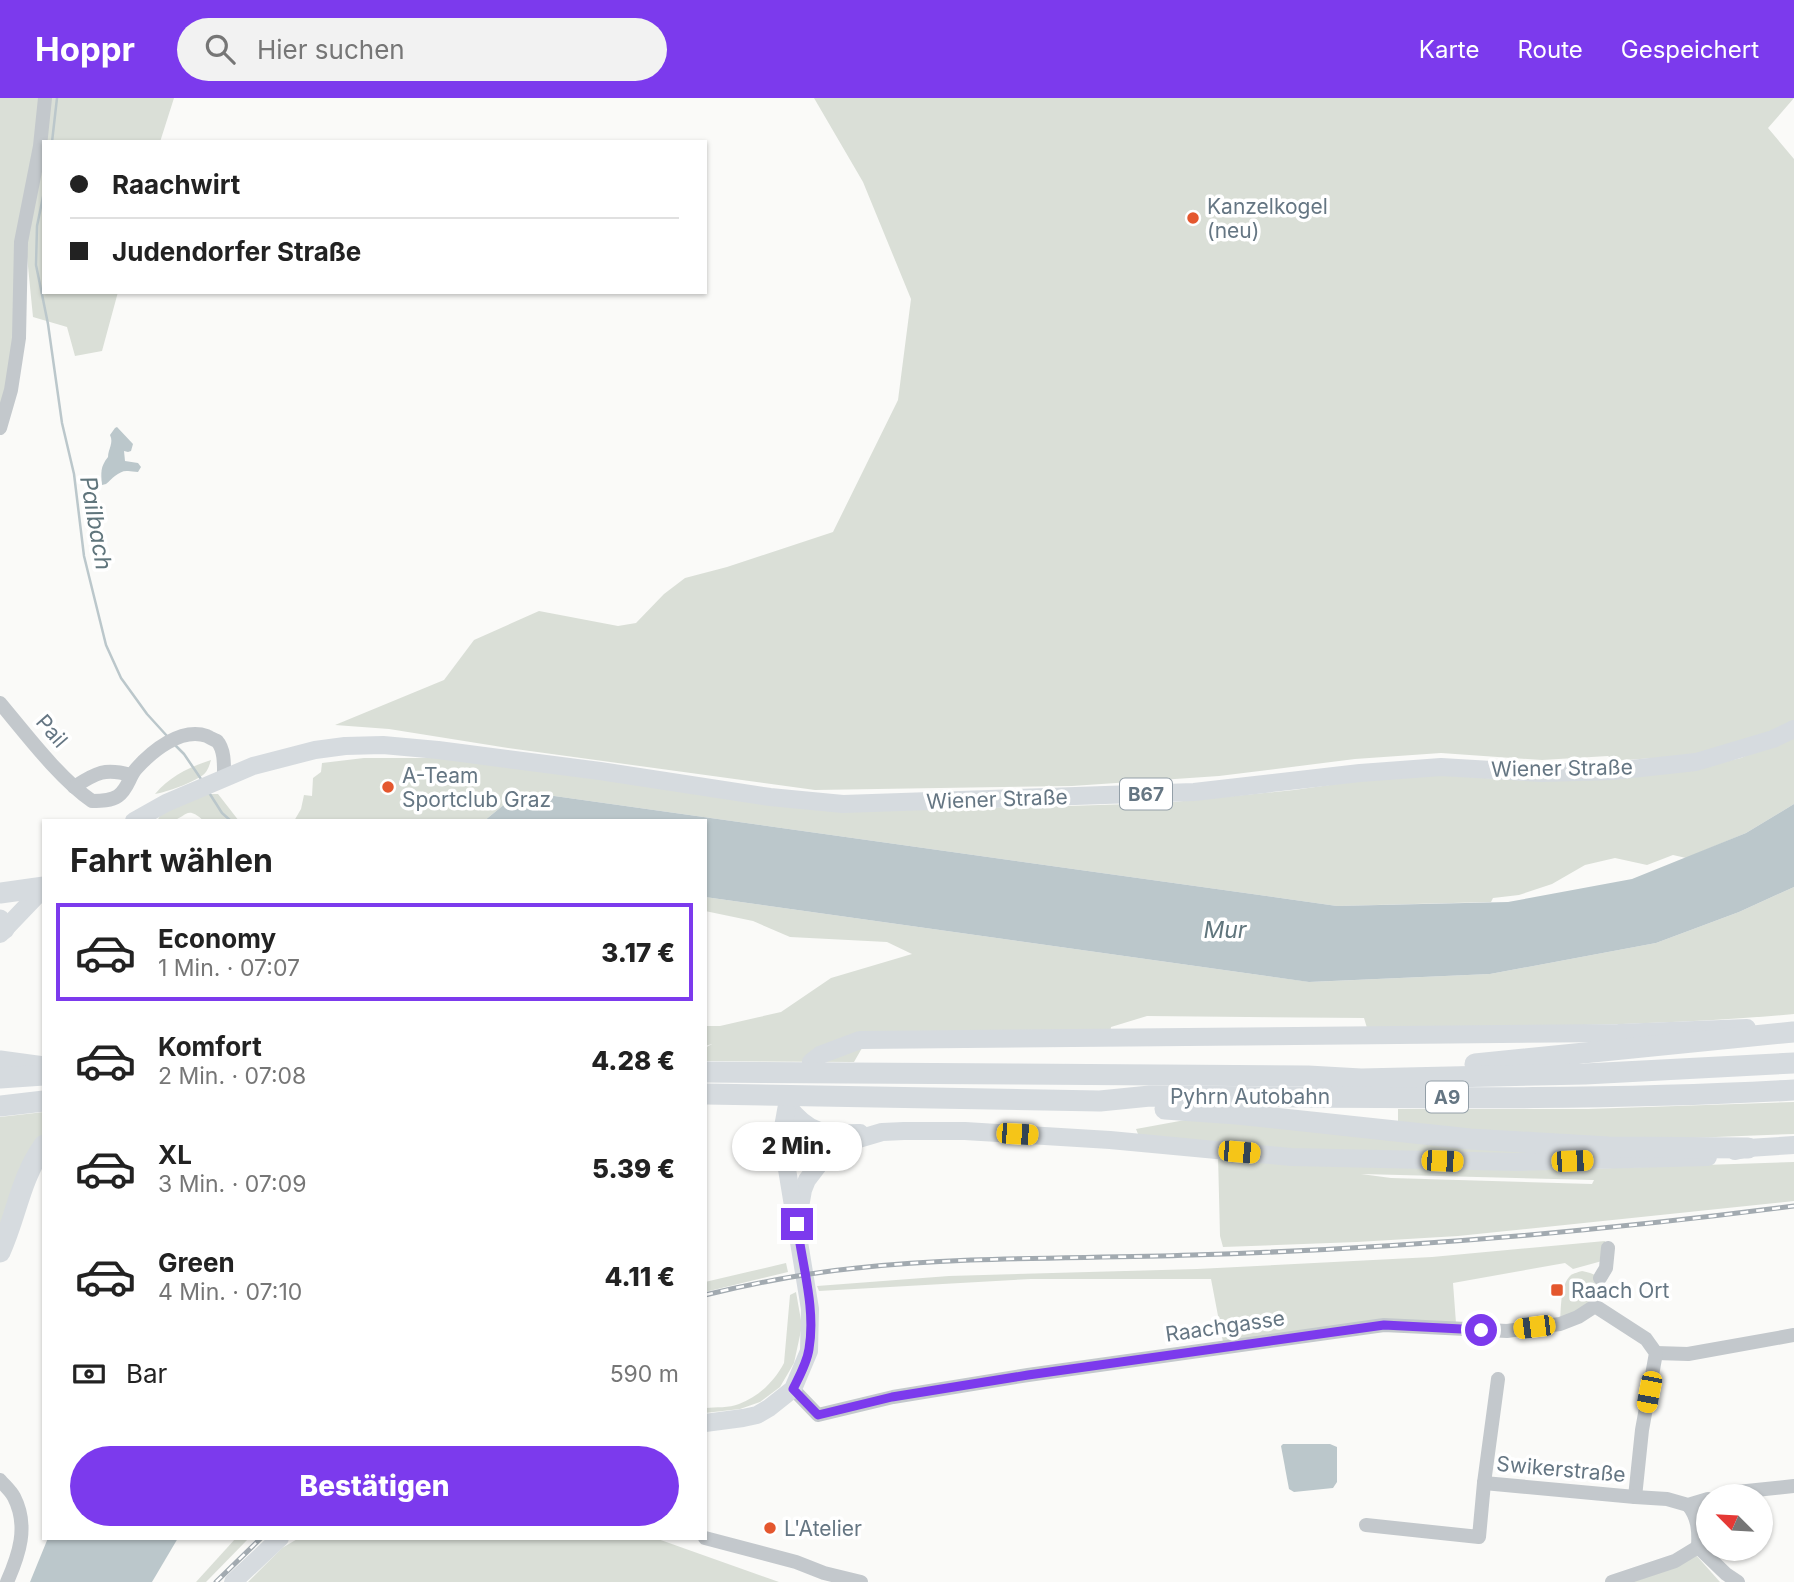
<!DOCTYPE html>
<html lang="de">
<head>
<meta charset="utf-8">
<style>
  :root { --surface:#fff; --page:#f2f2f2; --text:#222; --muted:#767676; --line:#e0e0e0; --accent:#7c3aed }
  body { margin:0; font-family:Inter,sans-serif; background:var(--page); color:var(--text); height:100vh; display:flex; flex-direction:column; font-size:26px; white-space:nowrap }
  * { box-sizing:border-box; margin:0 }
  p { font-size:23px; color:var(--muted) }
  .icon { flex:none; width:38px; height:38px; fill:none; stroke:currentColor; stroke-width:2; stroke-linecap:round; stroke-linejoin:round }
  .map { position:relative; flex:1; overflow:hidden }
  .drawer { position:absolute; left:42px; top:721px; width:665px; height:721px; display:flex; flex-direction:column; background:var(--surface); border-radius:0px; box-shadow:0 2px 5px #0004 }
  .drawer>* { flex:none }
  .top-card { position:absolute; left:42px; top:42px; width:665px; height:154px; border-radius:0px; box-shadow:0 2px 5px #0004; display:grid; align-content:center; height:154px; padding:0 28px; background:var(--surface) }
  .needle { width:46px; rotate:294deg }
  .controls { position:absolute; left:1696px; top:1386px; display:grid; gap:14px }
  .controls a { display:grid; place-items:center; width:77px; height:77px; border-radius:50%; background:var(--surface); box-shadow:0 2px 5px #0004; font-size:35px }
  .end { position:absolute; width:32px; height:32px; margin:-16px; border:9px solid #7c3aed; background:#fff; box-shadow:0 0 0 4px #fff }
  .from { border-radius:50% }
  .bubble { position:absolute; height:49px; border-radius:24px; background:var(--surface); box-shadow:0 2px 5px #0004; font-size:23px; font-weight:800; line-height:49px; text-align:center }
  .car { position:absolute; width:21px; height:42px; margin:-21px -10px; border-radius:9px; box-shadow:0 0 5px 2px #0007; background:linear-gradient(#f5c518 24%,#345 0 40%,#f5c518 0 76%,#345 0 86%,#f5c518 0) }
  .top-card b { display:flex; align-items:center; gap:24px; height:66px; font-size:26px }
  .top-card b+b { border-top:2px solid var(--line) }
  .top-card i { width:18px; height:18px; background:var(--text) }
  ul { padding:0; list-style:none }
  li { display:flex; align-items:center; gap:21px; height:98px; margin:0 14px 10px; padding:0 14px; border:4px solid transparent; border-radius:0px }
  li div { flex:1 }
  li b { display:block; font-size:26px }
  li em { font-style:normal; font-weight:800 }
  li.active { border-color:var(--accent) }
  li>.icon { width:63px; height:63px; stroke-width:1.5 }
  h2 { padding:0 28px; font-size:32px; line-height:84px }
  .pay { display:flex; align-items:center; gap:18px; height:77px; padding:0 28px; font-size:26px }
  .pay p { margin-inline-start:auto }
  .cta { display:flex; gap:14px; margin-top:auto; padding:14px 28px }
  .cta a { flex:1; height:80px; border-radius:42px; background:var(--accent); color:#fff; font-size:28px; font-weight:800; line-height:80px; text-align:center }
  header { display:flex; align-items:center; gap:42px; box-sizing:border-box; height:98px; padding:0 35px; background:var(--accent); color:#fff }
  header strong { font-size:33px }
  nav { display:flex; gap:38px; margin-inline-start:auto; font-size:24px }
  .search { width:490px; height:63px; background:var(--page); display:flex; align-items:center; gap:18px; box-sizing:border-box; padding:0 24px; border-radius:38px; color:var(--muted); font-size:26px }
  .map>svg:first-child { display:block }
</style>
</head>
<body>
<header>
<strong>Hoppr</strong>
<div class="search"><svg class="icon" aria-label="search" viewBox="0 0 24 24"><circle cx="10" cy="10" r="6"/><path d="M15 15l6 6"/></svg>Hier suchen</div>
<nav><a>Karte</a><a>Route</a><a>Gespeichert</a></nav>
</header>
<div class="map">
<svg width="1794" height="1484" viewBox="0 0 1794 1484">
  <rect width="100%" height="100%" fill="#fafaf8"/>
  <g fill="#dadfd7" fill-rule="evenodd">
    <path d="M0,0h45l-10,76 -14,140 -21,110z"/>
    <path d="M51,0h123l-14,44h-116v150h74l-16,59 -27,5 -8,-29 -34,-10 -7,-71z"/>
    <path d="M814,0h980l-26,30 26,31v574l-98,29 -43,-4 -39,3 -6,-5 -66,4 -101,-7 -86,6 -136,17 -147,10 -257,4 -307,-42 -119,-19 -54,-4 109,-45 30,-40 65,-29 79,15 18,-3 28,-29 21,-16 42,-11 106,-35 65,-132 13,-101 -48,-117z"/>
    <path d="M1794,637v69l-48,29 -60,25 -13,-3 -26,10 -32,-7 -30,7 -33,19 -33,11 -26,3 -2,4 -154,4 -797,-112 -29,5 -27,22h-190l7,-12 3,-14 8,1 1,-18 8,-6 1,-9 42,-5h82l432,52 189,-4 96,-3 131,-13 86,-12 61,-3 88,6 63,-2 123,-15 26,-6z"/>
    <path d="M211,662c-2,6 -3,11 -8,15 -11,8 -36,17 -48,19 14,-17 34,-27 56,-34z"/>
    <path d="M206,696h12l21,27h-35c-19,-17 -16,-3 -34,0 -4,0 -8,0 -13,0l4,-7z"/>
    <path d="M1794,789v127c-142,13 -285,12 -427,14l-3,-10 -217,-2 -36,11 -3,17 -246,4 -8,14 -149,-1v-13l7,-4 -7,2v-20h15l61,-14 50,-34 81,-24 -25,-12 -97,-5 -37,-16 -48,-10v-14l605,85 180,-8 166,-31 83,-31z"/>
    <path d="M1794,1004v32l-104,4h-121l-171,-14v-15h190z"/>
    <path d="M44,1014v25l-44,103v-123z"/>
    <path d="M1196,1020l362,33v7l-241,-5 -177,-14 -4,-10z"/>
    <path d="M1218,1057l364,14 212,-7v39l-336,35 -101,6 -134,5 -3,-11zM1361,1076l233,6 -2,4 -201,-6z"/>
    <path d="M1605,1143l-3,20 -29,8 -8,-6 -112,20 3,40 -233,19 -12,-63h-180l-212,12 -2,-5 132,-10 248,-7 235,-12z"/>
    <path d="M786,1165l2,9 -83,20v-10z"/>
    <path d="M1582,1173c25,5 22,14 13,35l-35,18c1,-13 0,-40 11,-49 1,-1 10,-4 11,-4z"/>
    <path d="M796,1194l6,34 -8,37 -14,24 -20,15 -20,7 -35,4v-5c11,-1 24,0 34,-4 19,-7 35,-22 45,-41l6,-68z"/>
    <path d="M236,1440h13l-43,44h-10z"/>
    <path d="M299,1440h356l124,44h-531l34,-34z"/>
    <path d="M1695,1456l25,28h-95z"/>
  </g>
  <g fill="#bbc7cb">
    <path d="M117,329l16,17 -2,7 -3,1 -4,-1 1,10 13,2 3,4 -3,5c-4,0 -7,-1 -10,-1 -9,-1 -16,8 -22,13l-4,1c-1,-12 -2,-18 6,-28 0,-8 6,-14 2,-22l5,-7z"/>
    <path d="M540,696l797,112 171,-4 124,-23 114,-46 48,-29v83l-55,25 -83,31 -166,31 -181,8 -604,-85v-76h-221l27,-22z"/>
    <path d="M1283,1346h47l7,3v35l-4,6 -39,4 -5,-3 -8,-43z"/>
    <path d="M48,1440h130l-26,44h-122z"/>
  </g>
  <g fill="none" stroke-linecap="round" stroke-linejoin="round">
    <g stroke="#bbc7cb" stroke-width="2.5">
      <path d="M52,44l5,-44"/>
      <path d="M44,94l-7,34 -1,39 12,59 14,99 12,51 10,82 22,89 15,33 26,36 20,22"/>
      <path d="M176,648l8,8 17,25"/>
      <path d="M208,693l14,22 9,8"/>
    </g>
    <g stroke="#c3c8cc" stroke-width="14">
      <path d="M0,330l11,-38 8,-52 2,-96 19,-96 5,-48"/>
      <path d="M0,605c26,31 59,75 92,98 9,0 19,0 26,-5 10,-7 11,-19 18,-27 16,-18 45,-42 71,-33 1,1 8,4 10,5 8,9 7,25 7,37"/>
      <path d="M74,689c23,-15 31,-19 57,-12"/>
      <path d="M1600,1180l6,-10 2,-20"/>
      <path d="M1656,1255l32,1 106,-19"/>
      <path d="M793,1291l25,26 75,-18 135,-22 356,-50 123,6 53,-7 18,-7 17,-11 51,33 10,14 -14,77 -7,67 32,2 21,6 20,-6"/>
      <path d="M0,1382c4,5 11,11 14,17 15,29 5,58 -7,85"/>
      <path d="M1484,1385l151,14"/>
      <path d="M1720,1398l17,-4 57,-6"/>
      <path d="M1688,1407c10,12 11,26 10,42"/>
      <path d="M1366,1427l113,12 5,-54 14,-104"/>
      <path d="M705,1440l91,24 28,11 37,9"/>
      <path d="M1698,1449l28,27 12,8"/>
      <path d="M1612,1484l63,-21 23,-14"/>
    </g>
    <g stroke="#d6dbdf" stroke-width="18">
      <path d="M134,723l32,-18 87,-37 62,-16 30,-4 38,-1 55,5 162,21 170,26 73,7 351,-12 166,-19 81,-6 100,6 72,-2 83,-9 77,-23 21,-10"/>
      <path d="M0,836l44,-46"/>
      <path d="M811,964l9,-7 40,-15 758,-7 129,-5"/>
      <path d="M787,1007c23,30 37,29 73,28"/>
      <path d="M1735,1053l13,-3 46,-3"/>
      <path d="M797,1126l6,-34 4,-10 16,-21 20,-14 12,-5 27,-8 22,-1h61l145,9 181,17 227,5 190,-5"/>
      <path d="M705,1325l38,-5 14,-3 12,-7 24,-19 16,-38 1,-42 -25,-152 -2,-30 4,-22"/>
      <path d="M233,1484l47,-44"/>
    </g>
    <g stroke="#d6dbdf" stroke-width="21">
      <path d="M0,795l44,-6"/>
      <path d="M0,822l4,9"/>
      <path d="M0,963l44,6"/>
      <path d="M1475,966l318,-32"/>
      <path d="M705,974l603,4 53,3 224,-5 209,-11"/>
      <path d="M0,980l44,-3"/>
      <path d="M705,996l395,7 50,-5c215,1 430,6 644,-6"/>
      <path d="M0,1008l44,-5"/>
      <path d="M1165,1011l72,5 233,25 138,8 140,1"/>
      <path d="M0,1154c17,-37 19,-71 44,-107"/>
    </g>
    <g stroke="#a2aab0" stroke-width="5">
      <g id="rail">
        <path d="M705,1197c50,-12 100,-22 152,-27 111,-12 223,-9 335,-13 201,-6 402,-23 602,-49"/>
        <path d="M216,1484l45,-44"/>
      </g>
    </g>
    <use href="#rail" stroke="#fff" stroke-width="2.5" stroke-dasharray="8" stroke-linecap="butt"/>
  </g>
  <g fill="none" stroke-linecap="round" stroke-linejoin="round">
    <path stroke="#7c3aed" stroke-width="9" d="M797,1126c5,41 19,84 12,125 -2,14 -10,28 -16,40l25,26 74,-18 136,-22 356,-50 97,5"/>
  </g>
  <g fill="#e4572e" stroke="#fff" stroke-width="2.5">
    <circle cx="1193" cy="120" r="7"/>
    <circle cx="388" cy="689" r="7"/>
    <rect x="1550" y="1185" width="14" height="14" rx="3.5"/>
    <circle cx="770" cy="1430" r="7"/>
  </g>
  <g text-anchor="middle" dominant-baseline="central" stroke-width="7" stroke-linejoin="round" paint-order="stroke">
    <g fill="#fff" stroke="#939fa8" stroke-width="2">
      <rect x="1120" y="680.5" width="52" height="31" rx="5"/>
      <rect x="1426" y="983.5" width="42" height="31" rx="5"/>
    </g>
    <g font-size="19" font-weight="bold" fill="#657683">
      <text x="1146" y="696">B67</text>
      <text x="1447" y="999">A9</text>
    </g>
    <g font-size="21" fill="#657683" stroke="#fff" text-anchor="start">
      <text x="1207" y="108">Kanzelkogel<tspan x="1207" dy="24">(neu)</tspan></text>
      <text x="402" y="677">A-Team<tspan x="402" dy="24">Sportclub Graz</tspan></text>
      <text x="1571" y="1192">Raach Ort</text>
      <text x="784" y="1430">L'Atelier</text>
    </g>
    <g font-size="21" fill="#657683" stroke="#fff">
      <text transform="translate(52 633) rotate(49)">Pail</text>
      <text transform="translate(1562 670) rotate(-1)">Wiener Straße</text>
      <text transform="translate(997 701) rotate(-2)">Wiener Straße</text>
      <text x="1250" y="998">Pyhrn Autobahn</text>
      <text transform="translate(1225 1228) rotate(-8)">Raachgasse</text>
      <text transform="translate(1561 1371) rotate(5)">Swikerstraße</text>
    </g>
    <g font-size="23" font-style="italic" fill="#60757c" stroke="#fff">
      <text transform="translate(96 425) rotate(80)">Pailbach</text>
      <text x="1225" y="832">Mur</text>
    </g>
  </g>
</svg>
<div class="controls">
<a><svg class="needle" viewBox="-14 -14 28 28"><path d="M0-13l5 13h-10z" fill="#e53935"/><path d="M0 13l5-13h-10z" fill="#767676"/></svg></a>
</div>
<i class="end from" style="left:1481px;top:1232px"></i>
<i class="end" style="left:797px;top:1126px"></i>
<div class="bubble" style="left:732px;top:1024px;width:130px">2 Min.</div>
<i class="car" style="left:1017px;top:1036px;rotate:93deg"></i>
<i class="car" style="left:1239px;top:1054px;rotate:95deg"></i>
<i class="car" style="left:1442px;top:1063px;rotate:92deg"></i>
<i class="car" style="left:1572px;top:1063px;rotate:88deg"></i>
<i class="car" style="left:1534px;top:1229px;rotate:263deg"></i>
<i class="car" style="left:1649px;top:1294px;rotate:191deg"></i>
<div class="top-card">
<b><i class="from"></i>Raachwirt</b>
<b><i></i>Judendorfer Straße</b>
</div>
<section class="drawer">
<h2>Fahrt wählen</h2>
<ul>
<li class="active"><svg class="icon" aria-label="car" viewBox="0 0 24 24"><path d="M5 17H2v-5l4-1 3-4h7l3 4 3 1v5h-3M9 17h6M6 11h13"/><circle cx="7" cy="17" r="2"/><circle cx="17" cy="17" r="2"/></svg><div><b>Economy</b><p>1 Min. · 07:07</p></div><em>3.17 €</em></li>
<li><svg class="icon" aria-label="car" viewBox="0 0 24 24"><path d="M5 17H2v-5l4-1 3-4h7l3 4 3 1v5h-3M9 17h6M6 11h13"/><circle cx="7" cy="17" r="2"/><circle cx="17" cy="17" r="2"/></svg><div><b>Komfort</b><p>2 Min. · 07:08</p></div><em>4.28 €</em></li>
<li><svg class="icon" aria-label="car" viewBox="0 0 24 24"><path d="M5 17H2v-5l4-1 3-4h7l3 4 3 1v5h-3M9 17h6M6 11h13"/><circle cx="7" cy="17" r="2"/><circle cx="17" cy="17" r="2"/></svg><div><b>XL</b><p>3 Min. · 07:09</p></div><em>5.39 €</em></li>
<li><svg class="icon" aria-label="car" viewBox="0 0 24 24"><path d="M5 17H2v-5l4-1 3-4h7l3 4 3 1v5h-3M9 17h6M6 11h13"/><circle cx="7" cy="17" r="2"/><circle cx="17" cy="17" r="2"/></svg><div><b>Green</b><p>4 Min. · 07:10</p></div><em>4.11 €</em></li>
</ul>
<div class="pay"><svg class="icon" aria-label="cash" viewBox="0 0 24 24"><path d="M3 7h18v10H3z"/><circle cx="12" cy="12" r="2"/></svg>Bar<p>590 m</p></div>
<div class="cta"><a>Bestätigen</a></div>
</section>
</div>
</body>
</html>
